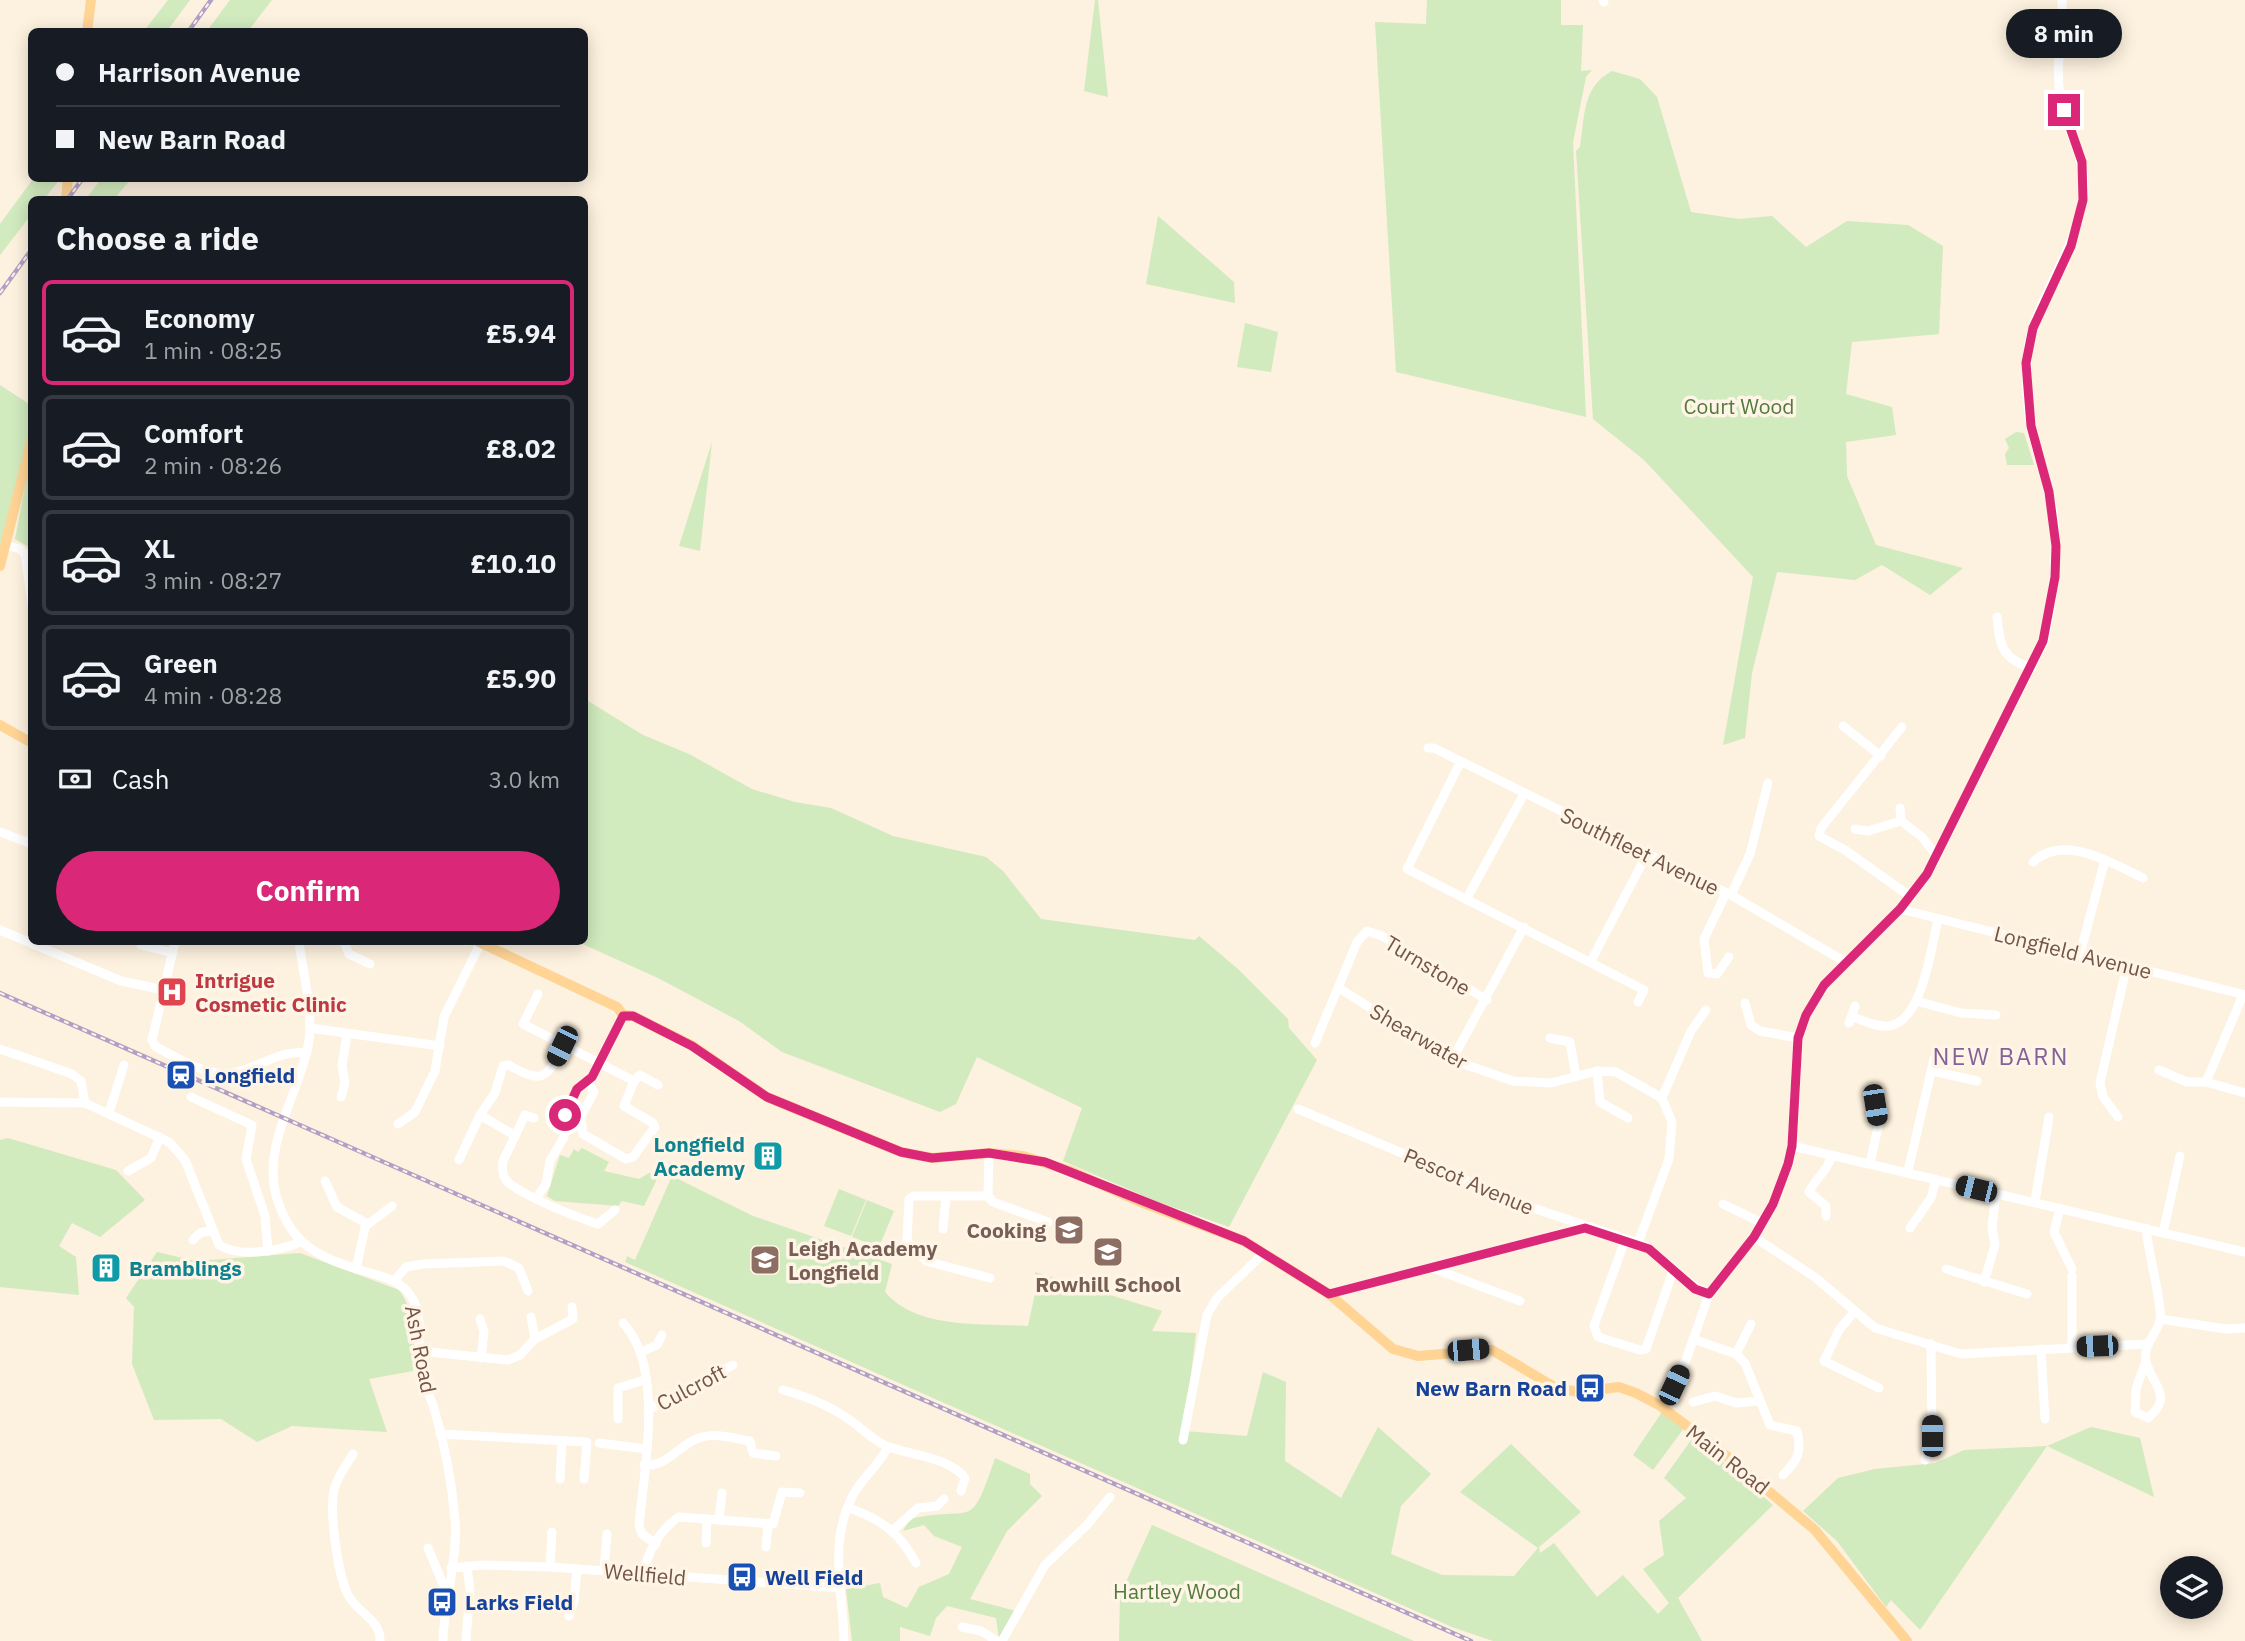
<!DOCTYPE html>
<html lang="en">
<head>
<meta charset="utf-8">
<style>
  :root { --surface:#171b24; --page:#242831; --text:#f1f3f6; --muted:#9ea1a6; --line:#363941; --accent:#db2777 }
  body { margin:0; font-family:"IBM Plex Sans",sans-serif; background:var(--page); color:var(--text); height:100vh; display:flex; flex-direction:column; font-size:26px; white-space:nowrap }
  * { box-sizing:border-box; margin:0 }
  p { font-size:23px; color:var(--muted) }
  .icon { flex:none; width:38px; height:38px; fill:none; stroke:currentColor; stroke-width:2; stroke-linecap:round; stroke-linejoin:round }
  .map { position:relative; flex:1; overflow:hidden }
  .details { position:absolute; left:28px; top:196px; width:560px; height:749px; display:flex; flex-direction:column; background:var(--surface); border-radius:10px; box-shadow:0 4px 18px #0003 }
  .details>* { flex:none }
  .top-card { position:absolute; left:28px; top:28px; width:560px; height:154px; border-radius:10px; box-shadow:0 4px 18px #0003; display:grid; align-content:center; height:154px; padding:0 28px; background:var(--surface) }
  .controls { position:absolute; left:2160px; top:1556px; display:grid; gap:14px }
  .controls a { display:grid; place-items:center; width:63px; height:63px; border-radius:50%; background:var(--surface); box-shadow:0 4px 18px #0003; font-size:35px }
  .end { position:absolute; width:32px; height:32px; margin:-16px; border:9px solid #db2777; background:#fff; box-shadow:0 0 0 4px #fff }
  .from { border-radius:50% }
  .bubble { position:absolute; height:49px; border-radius:24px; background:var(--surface); box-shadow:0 4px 18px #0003; font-size:23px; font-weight:700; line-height:49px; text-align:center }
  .car { position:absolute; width:21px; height:42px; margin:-21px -10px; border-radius:9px; box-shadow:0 0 5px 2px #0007; background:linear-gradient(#222 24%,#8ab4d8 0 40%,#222 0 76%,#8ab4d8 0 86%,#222 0) }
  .top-card b { display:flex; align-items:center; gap:24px; height:66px; font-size:26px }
  .top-card b+b { border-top:2px solid var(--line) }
  .top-card i { width:18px; height:18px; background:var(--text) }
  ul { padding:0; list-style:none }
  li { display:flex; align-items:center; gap:21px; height:105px; margin:0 14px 10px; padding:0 14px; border:4px solid var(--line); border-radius:10px }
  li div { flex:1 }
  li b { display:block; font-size:26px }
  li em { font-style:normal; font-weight:700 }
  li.on { border-color:var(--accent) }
  li>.icon { width:63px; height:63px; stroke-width:1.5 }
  h2 { padding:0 28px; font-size:32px; line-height:84px }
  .pay { display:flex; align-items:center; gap:18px; height:77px; padding:0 28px; font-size:26px }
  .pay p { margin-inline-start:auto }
  .primary-button { display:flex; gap:14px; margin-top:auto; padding:14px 28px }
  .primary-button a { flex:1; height:80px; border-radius:42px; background:var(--accent); color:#fff; font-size:28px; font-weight:700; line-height:80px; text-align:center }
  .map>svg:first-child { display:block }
</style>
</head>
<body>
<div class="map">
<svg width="2245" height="1641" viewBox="0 0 2245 1641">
  <rect width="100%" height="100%" fill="#fdf1df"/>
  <g fill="#d1eabe">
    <path d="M168,0h22l-23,31h-23z"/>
    <path d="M230,0h42l-24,31h-41z"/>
    <path d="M1095,0h3l10,97 -24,-6z"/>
    <path d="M1427,0h134v25h22l-2,46 11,-1 -6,7 -13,65 13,275 -190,-45 -21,-350 51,2z"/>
    <path d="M1612,71l28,8 17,18 34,115 48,7 33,-3 34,31 41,-26 61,4 35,21 -4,88 -87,8 -6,52 46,13 4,28 -50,7 1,34 29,69 87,23 -33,27 -48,-30 -27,15 -78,-8 -25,101 -7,65 -22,7 30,-168 -109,-117 -51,-41 -17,-268 4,-4c5,-31 2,-60 32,-76z"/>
    <path d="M33,179h27l-16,20 -12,1 -1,15 -31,40v-31z"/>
    <path d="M101,179v-1l30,1 -17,20h-28z"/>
    <path d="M1158,216l76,66 1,21 -89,-19z"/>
    <path d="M1245,323l33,9 -7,40 -34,-5z"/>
    <path d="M0,385l32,21 -1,18 -31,124z"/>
    <path d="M2016,432l8,1 10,32h-27l-2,-11 4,-6 -4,-9z"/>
    <path d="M712,442l-12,109 -21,-5z"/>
    <path d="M30,460l2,1 -1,87 -16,-9z"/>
    <path d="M585,699l58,36 46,19 63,35 43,13 36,6 62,28 93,21 17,14 38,48 154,21 4,-4 40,34 49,49 1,9 28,32 -88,167 -73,-26 -93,-40 19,-53 -105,-51 -21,47 -16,8 -158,-60 -43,-31 -81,-43 -80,-36h6z"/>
    <path d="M8,1138l108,32 29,30 -45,37 -28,-14 -13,23 17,11 3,38 -79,-8v-147z"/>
    <path d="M582,1148l27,14 -5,9 35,8 10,-6 10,2 -15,31 -22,-5 -4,5 -63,-5 -8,-5 13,-41 9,3 5,-9 4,3z"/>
    <path d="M672,1176l81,40 139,48 -7,28c32,38 97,31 143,34l8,-37 -1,-17 127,39 -10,20 44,2 -12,98 63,5 16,-64 23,10 -1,79 56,37 37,-71 53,47 -30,32 -10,48 51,21 72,1 24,-28 -78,-56 51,-48 70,68 -42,35 1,6 14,-10 43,54 26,-22 35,39 11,-11 -26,-34 21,-14 -5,-34 27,-23 -22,-20 30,-42 79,69 -95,93 24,43h-209l-41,-14 -827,-365 2,-6 8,4z"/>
    <path d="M839,1189l27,11 -15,36 -27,-10z"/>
    <path d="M867,1200l27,11 -15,36 -27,-10z"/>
    <path d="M157,1252l39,9 104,-8 99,37c18,24 14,53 14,81l-44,8 18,53 -95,-6 -35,16 -36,-23 -67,1 -22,-56 2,-57 -8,-9z"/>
    <path d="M1662,1412l22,16 -31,42 -20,-15z"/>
    <path d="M2091,1427l49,11 14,59 -107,-51 -127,184 -29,-30 -5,7 -49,-66 -34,-30 35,-33 37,-9 61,-6 28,-13 83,-4z"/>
    <path d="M995,1458l35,16v10l12,12 -35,35 -37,68 46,12 -17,27 -3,-20 -49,-12 -11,12 -6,18 -30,-9v14h-48l-6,-52 34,-6 3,14 24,11 12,-21 30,-13 13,-27 -28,-11 -10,-11 -21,6 7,-12c65,-15 59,16 85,-61z"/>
    <path d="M1152,1525l262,116h-295l1,-46z"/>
  </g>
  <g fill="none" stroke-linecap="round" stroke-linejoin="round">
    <g stroke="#fff" stroke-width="9">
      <path d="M1603,0l1,2"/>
      <path d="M5,545l15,4 5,5 7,50"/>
      <path d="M1997,617c3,30 5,42 35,51"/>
      <path d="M1843,726l38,30"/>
      <path d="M1902,727l-81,101 -2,8 26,14 66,47"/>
      <path d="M1428,748h6l297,147 116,68"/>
      <path d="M1460,763l-53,106 237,121 -6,12"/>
      <path d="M1900,808l1,13 21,16 15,19"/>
      <path d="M1855,829l13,2 33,-10"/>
      <path d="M0,832l32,12"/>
      <path d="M2033,862c30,-29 79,1 110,16"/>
      <path d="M1726,893l-22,46 4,34 9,1 12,-17"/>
      <path d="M1731,895l19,-41 18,-71"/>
      <path d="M1467,898l57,-104"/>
      <path d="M1900,909l345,86"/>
      <path d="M0,930l121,51 43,9"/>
      <path d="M175,942l-23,98 3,6c20,11 53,31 77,27 25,-4 48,-24 75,-20"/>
      <path d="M299,942c4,32 14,66 10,99 -8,50 -47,102 -33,154 14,51 44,63 91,77 14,4 27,7 38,17 21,20 12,51 15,76 1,14 8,27 13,40 11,36 19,78 22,115 3,40 -11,81 -12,121"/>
      <path d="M344,942l5,12 21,10"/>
      <path d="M141,945l32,8"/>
      <path d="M2080,954l25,-94"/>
      <path d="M1591,961l56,-107"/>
      <path d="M1339,988l113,72 61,21 38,2 46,-12 19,1 46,26"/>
      <path d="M538,994l-15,30 111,57 -10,25 29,17 2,4 -22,30 -7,2 -43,-25 -2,-18 13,-24 -6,-10"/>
      <path d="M1916,1001l45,12 35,2"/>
      <path d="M1745,1003l6,22 9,6 38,7"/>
      <path d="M1852,1017c11,3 26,11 37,9 34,-5 42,-79 49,-107"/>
      <path d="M1849,1023l6,-17"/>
      <path d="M310,1028l130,18"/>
      <path d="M1550,1038l20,4 6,34"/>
      <path d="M1315,1043l42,-101 10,-11 15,5 105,64"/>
      <path d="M0,1049l72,25 9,7 4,22"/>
      <path d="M1452,1060l72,-133"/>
      <path d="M2159,1070l28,12h19l39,11"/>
      <path d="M1597,1071l3,31 28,16"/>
      <path d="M1932,1071l45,10"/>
      <path d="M634,1081l6,-6 18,10"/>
      <path d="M2206,1082l37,-87"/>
      <path d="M191,1097l61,28 -6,34 19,57 3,35"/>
      <path d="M341,1097l4,-14 -3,-17 5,-32"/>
      <path d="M1662,1098l29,-67 15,-21"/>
      <path d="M0,1102l85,1 84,39 16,18 34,85c22,13 59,6 82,-3"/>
      <path d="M1298,1109l229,97 111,37c27,13 43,40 71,51"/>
      <path d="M109,1113l15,-48"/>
      <path d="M480,1115l34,20"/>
      <path d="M2118,1117l-15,-20 -3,-14 27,-118"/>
      <path d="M534,1118l-9,-3 -22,46c-1,7 -1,16 5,21 17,15 68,35 90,42l17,-14"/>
      <path d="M398,1124l17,-12 20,-41 9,-54 37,-75"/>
      <path d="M1792,1146l453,106"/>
      <path d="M989,1153l-1,43 5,6 55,20"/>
      <path d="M459,1160l21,-45 15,-22 8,-27 5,-1c34,18 37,16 55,-18"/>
      <path d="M1870,1163l8,-36 -3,-22"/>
      <path d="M128,1171l23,-13 9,-21"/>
      <path d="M1908,1171l26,-112"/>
      <path d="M325,1181l12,26 29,16 -10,46"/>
      <path d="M988,1196h-74l-5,3 -2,42 19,20 64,17"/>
      <path d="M537,1197l9,-13 4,-23 14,-24 1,-23 12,-25 14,-10 32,-64"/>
      <path d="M2035,1201l14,-84"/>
      <path d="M1723,1204l39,19"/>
      <path d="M2060,1208l-6,24 18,37"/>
      <path d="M1826,1216v-10l-17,-14c7,-15 19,-21 23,-37"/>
      <path d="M367,1225l25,-19"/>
      <path d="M1910,1228l21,-30 5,-19"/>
      <path d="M2146,1228c1,19 17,79 14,92 -3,14 -17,24 -14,41 5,24 29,34 2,57l-13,-6 1,-23 10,-29"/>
      <path d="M943,1229l3,-33"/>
      <path d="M2163,1233l17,-77"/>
      <path d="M1754,1237l62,41 59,50 86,26 186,-10"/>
      <path d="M193,1240l7,-7 13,-3"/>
      <path d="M1625,1240l-31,86 4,11 42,13 6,-1 27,-78"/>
      <path d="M1638,1243l31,-84 3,-37 -10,-24"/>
      <path d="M1432,1268l88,33"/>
      <path d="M1946,1269l81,25"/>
      <path d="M2072,1276v71"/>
      <path d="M394,1281l12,-14 17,-3 81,-3 15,7 9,23"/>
      <path d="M1984,1282l11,-37 -3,-18 4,-34"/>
      <path d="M1329,1294l254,-66"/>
      <path d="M1855,1311l-16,19 -15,31 55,27"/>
      <path d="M480,1319l4,13 -3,26"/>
      <path d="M2160,1319l66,10 19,-1"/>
      <path d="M623,1323c42,44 21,146 16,203l3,8 14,10"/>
      <path d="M535,1339l38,-20 -1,-12"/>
      <path d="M1693,1339l43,15 9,9 25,62 27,6c5,21 1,29 -14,44"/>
      <path d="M2041,1349l4,70"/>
      <path d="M419,1351l89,9 12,-5 15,-16 -4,-22"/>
      <path d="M641,1352l16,-7 5,-10"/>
      <path d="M1736,1354l15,-30"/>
      <path d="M783,1390c22,6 45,15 64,28 14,9 24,21 39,28 23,9 64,11 79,32l-4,13"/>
      <path d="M1693,1402l22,-6 21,7 23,-2"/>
      <path d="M1659,1405l15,-20 12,-25 23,-66 45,-57 19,-33 15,-40 4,-18 6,-108 8,-23 18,-30 76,-76 27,-34 117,-234c9,-40 14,-80 10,-121 -4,-32 -16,-62 -23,-93 -4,-21 -5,-42 -4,-64 0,-54 48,-107 56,-165 6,-37 -17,-67 -23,-102 -5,-32 3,-65 2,-96"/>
      <path d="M648,1410l85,-45"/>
      <path d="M618,1419v-31l27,-8"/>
      <path d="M440,1434l147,8 -3,37"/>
      <path d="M1183,1440l24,-125 10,-17 48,-46"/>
      <path d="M599,1443l47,6"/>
      <path d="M353,1454c-6,10 -15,21 -18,33 -7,20 3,94 15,111 9,15 31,23 30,43"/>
      <path d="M1925,1460l7,-25 -1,-91"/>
      <path d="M644,1465c24,2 34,-20 55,-27 14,-6 37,1 51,3l3,12 23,3"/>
      <path d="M560,1479l2,-38"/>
      <path d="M849,1508c32,11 51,25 67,55"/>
      <path d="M719,1520l3,-27"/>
      <path d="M893,1530l25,-22 19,-2 7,-7"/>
      <path d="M706,1543l1,-24"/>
      <path d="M766,1547l2,-23"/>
      <path d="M428,1548l19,46"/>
      <path d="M550,1567l2,-35"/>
      <path d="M451,1568l31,-3 68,2 290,21"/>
      <path d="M604,1570l3,-36"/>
      <path d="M644,1574c2,-20 17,-46 35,-57l94,7 9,-32 18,1"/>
      <path d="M569,1616l5,-15 3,-32"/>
      <path d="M962,1627l19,4 16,10"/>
      <path d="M466,1641l4,-51 -3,-24"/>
      <path d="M844,1641c-1,-50 -16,-99 9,-146 10,-18 26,-30 35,-48"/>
      <path d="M1002,1641l43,-76 41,-39 24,-29"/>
    </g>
    <g stroke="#ffd495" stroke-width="10">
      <path d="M87,32l4,-32"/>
      <path d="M66,200l2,-22"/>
      <path d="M0,566l32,-128"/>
      <path d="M0,725l32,18"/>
      <path d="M479,942l138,65 6,8 10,1 60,30 74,51 134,55 31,6 57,-5 34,3 48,15 67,30 106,40 85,53 64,55 25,7 74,-6 64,38 22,4 41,-5 17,6 23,12 64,48 92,77 92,111"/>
    </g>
    <g stroke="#b29fc6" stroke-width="4.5">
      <g id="rail">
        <path d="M188,32l23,-32"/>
        <path d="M67,200l16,-22"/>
        <path d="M0,293l32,-44"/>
        <path d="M0,993l1471,648"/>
      </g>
    </g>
    <use href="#rail" stroke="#fff5e6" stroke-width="2" stroke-dasharray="5" stroke-linecap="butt"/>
  </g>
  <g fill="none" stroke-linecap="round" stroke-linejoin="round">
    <path stroke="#db2777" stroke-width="9" d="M565,1115l12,-26 15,-12 31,-61h10l59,30 75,51 134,55 31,6 57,-5 56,9 199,79 85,53 256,-66 64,21 46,40 14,5 45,-57 19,-33 15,-40 4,-18 6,-108 8,-23 18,-30 76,-76 27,-35 116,-233 12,-64 1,-31 -7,-54 -18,-66 -5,-63 7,-35 38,-82 12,-46 -1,-38 -18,-52"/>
  </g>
  <defs>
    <g id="hospital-square" transform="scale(1.575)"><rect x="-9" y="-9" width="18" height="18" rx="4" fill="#e0444e" stroke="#fff5e6"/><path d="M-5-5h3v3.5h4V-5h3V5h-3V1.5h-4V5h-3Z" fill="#fff"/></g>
    <g id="station-square" transform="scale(1.575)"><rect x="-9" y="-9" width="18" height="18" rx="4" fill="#1a4fb4" stroke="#fff5e6"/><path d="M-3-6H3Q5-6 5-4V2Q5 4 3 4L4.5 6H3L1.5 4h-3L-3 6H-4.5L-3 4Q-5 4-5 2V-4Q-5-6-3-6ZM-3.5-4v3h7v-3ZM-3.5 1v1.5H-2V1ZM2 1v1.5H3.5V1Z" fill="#fff"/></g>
    <g id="building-square" transform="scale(1.575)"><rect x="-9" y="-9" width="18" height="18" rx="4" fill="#0f9aa8" stroke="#fff5e6"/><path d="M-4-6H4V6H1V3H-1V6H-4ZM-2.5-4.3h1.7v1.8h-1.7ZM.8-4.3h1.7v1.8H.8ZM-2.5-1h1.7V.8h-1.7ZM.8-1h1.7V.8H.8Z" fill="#fff"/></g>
    <g id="school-square" transform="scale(1.575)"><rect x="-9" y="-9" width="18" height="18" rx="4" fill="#8d6e63" stroke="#fff5e6"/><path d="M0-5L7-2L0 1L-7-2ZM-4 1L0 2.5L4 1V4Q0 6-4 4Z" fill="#fff"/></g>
    <g id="bus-square" transform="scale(1.575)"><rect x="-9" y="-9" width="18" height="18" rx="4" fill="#1a4fb4" stroke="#fff5e6"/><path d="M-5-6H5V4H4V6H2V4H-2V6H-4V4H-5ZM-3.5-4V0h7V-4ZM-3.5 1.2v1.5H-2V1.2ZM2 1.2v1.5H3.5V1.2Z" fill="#fff"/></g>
  </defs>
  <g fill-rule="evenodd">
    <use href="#hospital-square" x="172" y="992"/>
    <use href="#station-square" x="181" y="1075"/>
    <use href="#building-square" x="768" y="1156"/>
    <use href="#school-square" x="1069" y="1230"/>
    <use href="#school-square" x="1108" y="1252"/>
    <use href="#school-square" x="765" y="1260"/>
    <use href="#building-square" x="106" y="1268"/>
    <use href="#bus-square" x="1590" y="1388"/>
    <use href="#bus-square" x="742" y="1577"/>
    <use href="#bus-square" x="442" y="1602"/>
  </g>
  <g text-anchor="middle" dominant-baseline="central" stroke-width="7" stroke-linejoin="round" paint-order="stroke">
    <g font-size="21" fill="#527a3e" stroke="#fff5e6">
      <text x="1739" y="406">Court Wood</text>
      <text x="1177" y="1591">Hartley Wood</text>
    </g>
    <g font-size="21" fill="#745546" stroke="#fff5e6">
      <text transform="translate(1640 851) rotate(26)">Southfleet Avenue</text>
      <text transform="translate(2073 952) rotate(14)">Longfield Avenue</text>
      <text transform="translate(1428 965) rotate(31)">Turnstone</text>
      <text transform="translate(1419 1036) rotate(30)">Shearwater</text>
      <text transform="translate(1469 1181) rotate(23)">Pescot Avenue</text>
      <text transform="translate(421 1349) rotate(79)">Ash Road</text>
      <text transform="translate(691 1387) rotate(-28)">Culcroft</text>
      <text transform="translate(1728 1459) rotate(38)">Main Road</text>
      <text transform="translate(645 1574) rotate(5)">Wellfield</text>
    </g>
    <g font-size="21" font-weight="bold" fill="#be3a42" stroke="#fff5e6" text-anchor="start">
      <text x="195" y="980">Intrigue<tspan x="195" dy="24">Cosmetic Clinic</tspan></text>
    </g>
    <g font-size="21" font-weight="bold" fill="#164399" stroke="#fff5e6" text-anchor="start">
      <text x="204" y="1075">Longfield</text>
      <text x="1567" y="1388" text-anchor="end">New Barn Road</text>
      <text x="765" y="1577">Well Field</text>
      <text x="465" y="1602">Larks Field</text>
    </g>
    <g font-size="21" font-weight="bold" fill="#0d838f" stroke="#fff5e6" text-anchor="end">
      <text x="745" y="1144">Longfield<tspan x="745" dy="24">Academy</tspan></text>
      <text x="129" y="1268" text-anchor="start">Bramblings</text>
    </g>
    <g font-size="21" font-weight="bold" fill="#785e54" stroke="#fff5e6" text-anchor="end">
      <text x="1046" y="1230">Cooking</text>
      <text x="788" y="1248" text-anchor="start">Leigh Academy<tspan x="788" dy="24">Longfield</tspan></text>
      <text x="1108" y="1284" text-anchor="middle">Rowhill School</text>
    </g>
    <g font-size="24" letter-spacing="2" fill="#846198" stroke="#fff5e6">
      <text x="2001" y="1056">NEW BARN</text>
    </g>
  </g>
</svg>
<div class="controls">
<a><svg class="icon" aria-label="layers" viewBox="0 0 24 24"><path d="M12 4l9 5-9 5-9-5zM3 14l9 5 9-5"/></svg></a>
</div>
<i class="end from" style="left:565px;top:1115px"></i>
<i class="end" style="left:2064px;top:110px"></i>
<div class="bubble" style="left:2006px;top:9px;width:116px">8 min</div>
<i class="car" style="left:562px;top:1046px;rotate:206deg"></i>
<i class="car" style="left:1875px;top:1105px;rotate:171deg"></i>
<i class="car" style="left:1976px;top:1189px;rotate:284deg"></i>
<i class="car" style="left:2097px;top:1346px;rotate:268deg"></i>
<i class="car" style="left:1468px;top:1350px;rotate:85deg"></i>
<i class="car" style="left:1674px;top:1385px;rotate:25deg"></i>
<i class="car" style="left:1932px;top:1436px;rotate:0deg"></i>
<div class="top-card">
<b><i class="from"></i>Harrison Avenue</b>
<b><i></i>New Barn Road</b>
</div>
<section class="details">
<h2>Choose a ride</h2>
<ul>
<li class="on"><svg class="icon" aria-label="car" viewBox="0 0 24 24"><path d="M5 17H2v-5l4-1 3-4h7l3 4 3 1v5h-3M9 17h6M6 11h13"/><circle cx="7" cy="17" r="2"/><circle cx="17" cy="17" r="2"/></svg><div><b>Economy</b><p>1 min · 08:25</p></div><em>£5.94</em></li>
<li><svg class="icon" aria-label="car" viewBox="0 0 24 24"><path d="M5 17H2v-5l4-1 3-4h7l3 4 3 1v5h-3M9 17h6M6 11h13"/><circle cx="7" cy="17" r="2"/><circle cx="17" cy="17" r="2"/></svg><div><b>Comfort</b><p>2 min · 08:26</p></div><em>£8.02</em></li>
<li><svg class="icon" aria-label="car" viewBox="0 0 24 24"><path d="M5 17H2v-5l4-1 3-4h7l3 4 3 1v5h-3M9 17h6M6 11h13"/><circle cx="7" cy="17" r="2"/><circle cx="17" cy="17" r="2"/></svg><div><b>XL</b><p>3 min · 08:27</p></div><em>£10.10</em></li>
<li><svg class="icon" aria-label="car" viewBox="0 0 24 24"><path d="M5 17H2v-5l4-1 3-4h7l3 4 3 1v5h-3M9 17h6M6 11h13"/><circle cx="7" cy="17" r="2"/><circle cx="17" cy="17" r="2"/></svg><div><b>Green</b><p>4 min · 08:28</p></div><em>£5.90</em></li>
</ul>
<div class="pay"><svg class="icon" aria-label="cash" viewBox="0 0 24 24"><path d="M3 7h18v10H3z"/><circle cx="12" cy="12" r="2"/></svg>Cash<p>3.0 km</p></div>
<div class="primary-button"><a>Confirm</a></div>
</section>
</div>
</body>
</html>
